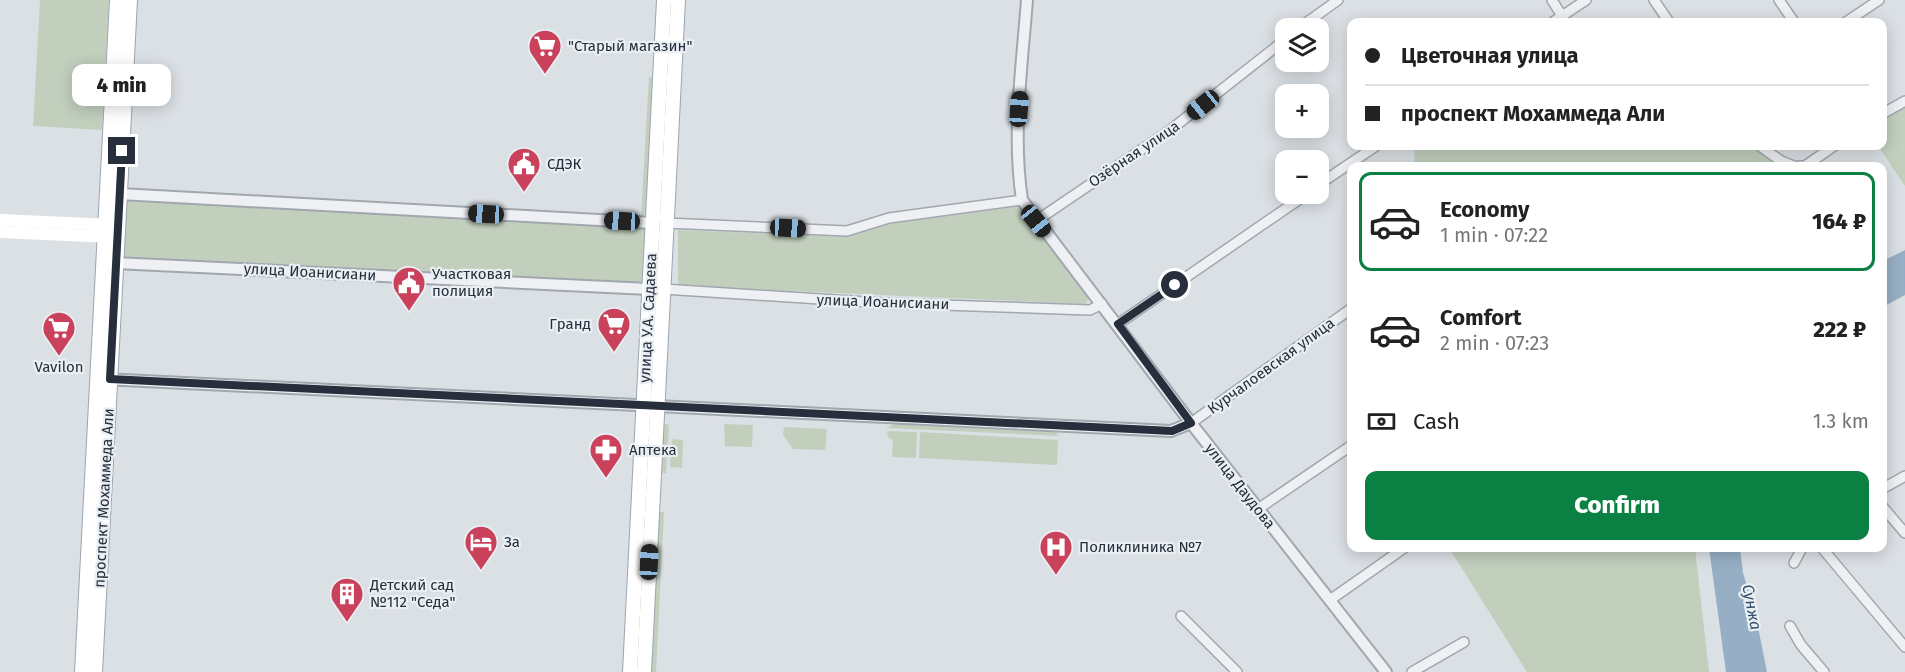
<!DOCTYPE html>
<html lang="en">
<head>
<meta charset="utf-8">
<style>
  :root { --surface:#fff; --page:#f2f2f2; --text:#222; --muted:#767676; --line:#e0e0e0; --accent:#0b8043 }
  body { margin:0; font-family:"Fira Sans",sans-serif; background:var(--page); color:var(--text); height:100vh; display:flex; flex-direction:column; font-size:22px; white-space:nowrap }
  * { box-sizing:border-box; margin:0 }
  p { font-size:20px; color:var(--muted) }
  .icon { flex:none; width:33px; height:33px; fill:none; stroke:currentColor; stroke-width:2; stroke-linecap:round; stroke-linejoin:round }
  .map { position:relative; flex:1; overflow:hidden }
  .sheet { position:absolute; left:1347px; top:162px; width:540px; height:390px; display:flex; flex-direction:column; background:var(--surface); border-radius:12px; box-shadow:0 3px 15px #0003 }
  .sheet>* { flex:none }
  .banner { position:absolute; left:1347px; top:18px; width:540px; height:132px; border-radius:12px; box-shadow:0 3px 15px #0003; display:grid; align-content:center; height:132px; padding:0 18px; background:var(--surface) }
  .controls { position:absolute; left:1275px; top:18px; display:grid; gap:12px }
  .controls a { display:grid; place-items:center; width:54px; height:54px; border-radius:12px; background:var(--surface); box-shadow:0 3px 15px #0003; font-size:30px }
  .end { position:absolute; width:27px; height:27px; margin:-14px; border:8px solid #262f3b; background:#fff; box-shadow:0 0 0 3px #fff }
  .from { border-radius:50% }
  .bubble { position:absolute; height:42px; border-radius:12px; background:var(--surface); box-shadow:0 3px 15px #0003; font-size:20px; font-weight:800; line-height:42px; text-align:center }
  .car { position:absolute; width:18px; height:36px; margin:-18px -9px; border-radius:8px; box-shadow:0 0 4px 2px #0007; background:linear-gradient(#222 24%,#8ab4d8 0 40%,#222 0 76%,#8ab4d8 0 86%,#222 0) }
  .banner b { display:flex; align-items:center; gap:21px; height:57px; font-size:22px }
  .banner b+b { border-top:2px solid var(--line) }
  .banner i { width:15px; height:15px; background:var(--text) }
  ul { padding:10px 0 0; list-style:none }
  li { display:flex; align-items:center; gap:18px; height:99px; margin:0 12px 9px; padding:0 6px; border:3px solid transparent; border-radius:12px }
  li div { flex:1 }
  li b { display:block; font-size:22px }
  li em { font-style:normal; font-weight:800 }
  li.active { border-color:var(--accent) }
  li>.icon { width:54px; height:54px; stroke-width:1.5 }
  .pay { display:flex; align-items:center; gap:15px; height:66px; padding:0 18px; font-size:22px }
  .pay p { margin-inline-start:auto }
  .cta { display:flex; gap:12px; margin-top:auto; padding:12px 18px }
  .cta a { flex:1; height:69px; border-radius:12px; background:var(--accent); color:#fff; font-size:24px; font-weight:800; line-height:69px; text-align:center }
  .map>svg:first-child { display:block }
</style>
</head>
<body>
<div class="map">
<svg width="1905" height="672" viewBox="0 0 1905 672">
  <rect width="100%" height="100%" fill="#dbe0e5"/>
  <g fill="#c2cfbd">
    <path d="M40,0h69l-7,130 -69,-4z"/>
    <path d="M649,76l5,4 -7,133 -6,4z"/>
    <path d="M1905,107v79l-27,-40h4l1,-26z"/>
    <path d="M1415,146h334l30,20h-365z"/>
    <path d="M124,200l523,26 -3,59 -523,-26z"/>
    <path d="M1019,206l70,90 -3,8 -408,-18v-56l171,7 39,-13z"/>
    <path d="M663,423l6,2 -3,48h-6z"/>
    <path d="M895,423l161,9 3,4 -172,-8z"/>
    <path d="M724,424l29,1 -1,22 -27,-1z"/>
    <path d="M784,427l43,2 -2,21 -32,-1 -10,-14z"/>
    <path d="M887,431l30,1 -1,26 -24,-1 1,-17 -5,-3z"/>
    <path d="M920,432l138,8 -1,25 -138,-7z"/>
    <path d="M672,439l11,1 -1,28 -12,-1z"/>
    <path d="M658,512h6l-8,160h-6z"/>
    <path d="M1449,548h246l14,124h-182z"/>
  </g>
  <g fill="#97afc5">
    <path d="M1905,250v45l-22,12v-46z"/>
    <path d="M1709,548h31l3,25 12,39 12,60h-41z"/>
  </g>
  <g fill="none" stroke-linecap="round" stroke-linejoin="round">
    <g stroke="#a1a7af" stroke-width="12">
      <g id="minor">
        <path d="M1552,0l10,16"/>
        <path d="M1654,0l15,22"/>
        <path d="M1779,0l15,22"/>
        <path d="M1553,22l33,-22"/>
        <path d="M1846,22l33,-22"/>
        <path d="M1299,28l39,-28"/>
        <path d="M1882,114l23,-13"/>
        <path d="M1760,146l21,15 13,5"/>
        <path d="M1799,166h6l29,-20"/>
        <path d="M1318,185l58,-39"/>
        <path d="M1036,221l133,-90 117,-92"/>
        <path d="M666,223l181,8 42,-13 133,-18"/>
        <path d="M663,289l219,14 208,7 12,-6"/>
        <path d="M1118,324l189,-130"/>
        <path d="M1191,423l161,-115"/>
        <path d="M1882,489l23,-13"/>
        <path d="M1882,506l23,27"/>
        <path d="M1258,509l94,-64"/>
        <path d="M1822,548l83,99"/>
        <path d="M1794,563l8,-15"/>
        <path d="M1330,600l74,-52"/>
        <path d="M1181,616l56,56"/>
        <path d="M1790,626l11,19 23,27"/>
        <path d="M1412,672l52,-30"/>
      </g>
    </g>
    <g stroke="#a1a7af" stroke-width="14">
      <g id="tertiary">
        <path d="M1027,0c-5,66 -15,134 -5,200l169,223 195,249"/>
        <path d="M120,194l533,29"/>
        <path d="M115,263l534,26"/>
        <path d="M103,379l1068,52 20,-8"/>
      </g>
    </g>
    <g stroke="#9ba5b1" stroke-width="16">
      <g id="primary">
        <path d="M82,672l35,-672"/>
        <path d="M95,672l35,-672"/>
        <path d="M630,672l34,-672"/>
        <path d="M644,672l34,-672"/>
      </g>
    </g>
    <use href="#minor" stroke="#eef0f4" stroke-width="9"/>
    <use href="#tertiary" stroke="#eef0f4" stroke-width="10"/>
    <g stroke="#fff" stroke-width="12">
      <path d="M0,220l113,5"/>
      <path d="M0,232l113,5"/>
    </g>
    <use href="#primary" stroke="#fff" stroke-width="14"/>
  </g>
  <g fill="none" stroke-linecap="round" stroke-linejoin="round">
    <path stroke="#262f3b" stroke-width="8" d="M122,151l-12,228 1062,52 19,-8 -73,-99 57,-39"/>
  </g>
  <defs>
    <g id="supermarket-pin" transform="scale(1.725)"><path d="M0 17L-7.5 6A9.5 9.5 0 1 1 7.5 6Z" fill="#ca415c" stroke="#eaeff3"/><path d="M-6-5.5h2.5l.6 2H6L4.5 2H-2.5L-4.4-4H-6ZM-1.5 3.2a1.3 1.3 0 1 0 .1 0ZM3 3.2a1.3 1.3 0 1 0 .1 0Z" fill="#fff"/></g>
    <g id="civic-pin" transform="scale(1.725)"><path d="M0 17L-7.5 6A9.5 9.5 0 1 1 7.5 6Z" fill="#ca415c" stroke="#eaeff3"/><path d="M-.6-6.5H3V-4.5H.6V-3L4-1V1h2V6H-6V1h2V-1L-.6-3ZM-1.2 2.5V6h2.4V2.5Z" fill="#fff"/></g>
    <g id="pharmacy-pin" transform="scale(1.725)"><path d="M0 17L-7.5 6A9.5 9.5 0 1 1 7.5 6Z" fill="#ca415c" stroke="#eaeff3"/><path d="M-2-6h4v4h4v4h-4v4h-4v-4h-4v-4h4Z" fill="#fff"/></g>
    <g id="hotel-pin" transform="scale(1.725)"><path d="M0 17L-7.5 6A9.5 9.5 0 1 1 7.5 6Z" fill="#ca415c" stroke="#eaeff3"/><path d="M-6-4.5h1.5V1H6V5H4.5V3h-9V5H-6ZM-4 0a1.8 1.8 0 1 1 3.6 0ZM.5 0V-2.5h3Q6-2.5 6 0Z" fill="#fff"/></g>
    <g id="hospital-pin" transform="scale(1.725)"><path d="M0 17L-7.5 6A9.5 9.5 0 1 1 7.5 6Z" fill="#ca415c" stroke="#eaeff3"/><path d="M-5-5h3v3.5h4V-5h3V5h-3V1.5h-4V5h-3Z" fill="#fff"/></g>
    <g id="building-pin" transform="scale(1.725)"><path d="M0 17L-7.5 6A9.5 9.5 0 1 1 7.5 6Z" fill="#ca415c" stroke="#eaeff3"/><path d="M-4-6H4V6H1V3H-1V6H-4ZM-2.5-4.3h1.7v1.8h-1.7ZM.8-4.3h1.7v1.8H.8ZM-2.5-1h1.7V.8h-1.7ZM.8-1h1.7V.8H.8Z" fill="#fff"/></g>
  </defs>
  <g fill-rule="evenodd">
    <use href="#supermarket-pin" x="545" y="46"/>
    <use href="#civic-pin" x="524" y="164"/>
    <use href="#civic-pin" x="409" y="283"/>
    <use href="#supermarket-pin" x="614" y="324"/>
    <use href="#supermarket-pin" x="59" y="328"/>
    <use href="#pharmacy-pin" x="606" y="450"/>
    <use href="#hotel-pin" x="481" y="542"/>
    <use href="#hospital-pin" x="1056" y="547"/>
    <use href="#building-pin" x="347" y="594"/>
  </g>
  <g text-anchor="middle" dominant-baseline="central" stroke-width="4.5" stroke-linejoin="round" paint-order="stroke">
    <g font-size="15" fill="#262f3b" stroke="#eaeff3" text-anchor="start">
      <text x="568" y="46">"Старый магазин"</text>
      <text x="547" y="164">СДЭК</text>
      <text x="432" y="274">Участковая<tspan x="432" dy="17">полиция</tspan></text>
      <text x="591" y="324" text-anchor="end">Гранд</text>
      <text x="59" y="367" text-anchor="middle">Vavilon</text>
      <text x="629" y="450">Аптека</text>
      <text x="504" y="542">За</text>
      <text x="1079" y="547">Поликлиника №7</text>
      <text x="370" y="585">Детский сад<tspan x="370" dy="17">№112 "Седа"</tspan></text>
    </g>
    <g font-size="15" fill="#262f3b" stroke="#eaeff3">
      <text transform="translate(1134 154) rotate(-34)">Озёрная улица</text>
      <text transform="translate(310 272) rotate(3)">улица Иоанисиани</text>
      <text transform="translate(883 302) rotate(2)">улица Иоанисиани</text>
      <text transform="translate(648 318) rotate(-87)">улица У.А. Садаева</text>
      <text transform="translate(1271 366) rotate(-36)">Курчалоевская улица</text>
      <text transform="translate(1240 486) rotate(52)">улица Даудова</text>
      <text transform="translate(104 498) rotate(-87)">проспект Мохаммеда Али</text>
    </g>
    <g font-size="16" font-style="italic" fill="#314f6d" stroke="#eaeff3">
      <text transform="translate(1752 607) rotate(79)">Сунжа</text>
    </g>
  </g>
</svg>
<div class="controls">
<a><svg class="icon" aria-label="layers" viewBox="0 0 24 24"><path d="M12 4l9 5-9 5-9-5zM3 14l9 5 9-5"/></svg></a>
<a>+</a>
<a>−</a>
</div>
<i class="end from" style="left:1175px;top:285px"></i>
<i class="end" style="left:122px;top:151px"></i>
<div class="bubble" style="left:72px;top:64px;width:99px">4 min</div>
<i class="car" style="left:1203px;top:105px;rotate:231deg"></i>
<i class="car" style="left:1019px;top:109px;rotate:4deg"></i>
<i class="car" style="left:486px;top:214px;rotate:273deg"></i>
<i class="car" style="left:622px;top:221px;rotate:273deg"></i>
<i class="car" style="left:1036px;top:221px;rotate:141deg"></i>
<i class="car" style="left:788px;top:228px;rotate:93deg"></i>
<i class="car" style="left:649px;top:562px;rotate:3deg"></i>
<div class="banner">
<b><i class="from"></i>Цветочная улица</b>
<b><i></i>проспект Мохаммеда Али</b>
</div>
<section class="sheet">
<ul>
<li class="active"><svg class="icon" aria-label="car" viewBox="0 0 24 24"><path d="M5 17H2v-5l4-1 3-4h7l3 4 3 1v5h-3M9 17h6M6 11h13"/><circle cx="7" cy="17" r="2"/><circle cx="17" cy="17" r="2"/></svg><div><b>Economy</b><p>1 min · 07:22</p></div><em>164 ₽</em></li>
<li><svg class="icon" aria-label="car" viewBox="0 0 24 24"><path d="M5 17H2v-5l4-1 3-4h7l3 4 3 1v5h-3M9 17h6M6 11h13"/><circle cx="7" cy="17" r="2"/><circle cx="17" cy="17" r="2"/></svg><div><b>Comfort</b><p>2 min · 07:23</p></div><em>222 ₽</em></li>
</ul>
<div class="pay"><svg class="icon" aria-label="cash" viewBox="0 0 24 24"><path d="M3 7h18v10H3z"/><circle cx="12" cy="12" r="2"/></svg>Cash<p>1.3 km</p></div>
<div class="cta"><a>Confirm</a></div>
</section>
</div>
</body>
</html>
